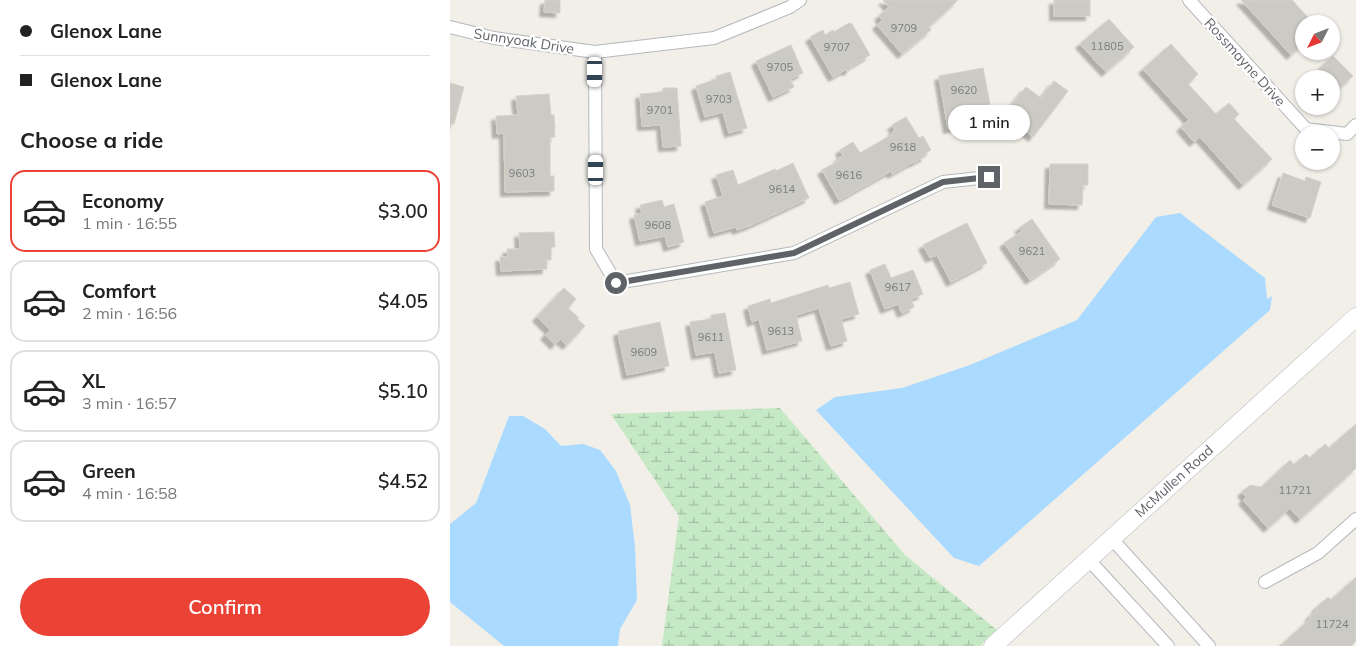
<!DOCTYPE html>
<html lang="en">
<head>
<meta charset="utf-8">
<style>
  :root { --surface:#fff; --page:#f2f2f2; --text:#222; --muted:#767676; --line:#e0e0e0; --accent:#ea4335 }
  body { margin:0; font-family:Mulish,sans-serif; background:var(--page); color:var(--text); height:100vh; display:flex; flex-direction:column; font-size:19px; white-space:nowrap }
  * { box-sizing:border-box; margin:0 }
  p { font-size:16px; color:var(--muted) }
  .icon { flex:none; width:28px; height:28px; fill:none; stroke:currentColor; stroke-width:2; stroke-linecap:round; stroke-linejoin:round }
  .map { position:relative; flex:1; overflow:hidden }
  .drawer { display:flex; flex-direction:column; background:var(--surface); width:450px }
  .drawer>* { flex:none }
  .top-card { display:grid; align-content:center; height:110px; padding:0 20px; background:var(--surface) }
  .needle { width:32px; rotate:228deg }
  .controls { position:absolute; left:845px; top:15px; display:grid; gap:10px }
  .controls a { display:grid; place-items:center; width:45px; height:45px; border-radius:50%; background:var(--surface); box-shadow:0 1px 4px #0004; font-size:25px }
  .end { position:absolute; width:22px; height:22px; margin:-11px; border:6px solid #5f6368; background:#fff; box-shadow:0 0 0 2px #fff }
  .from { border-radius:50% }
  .bubble { position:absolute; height:35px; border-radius:18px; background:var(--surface); box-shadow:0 1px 4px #0004; font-size:16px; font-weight:600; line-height:35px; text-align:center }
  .car { position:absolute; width:15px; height:30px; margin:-15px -8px; border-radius:6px; box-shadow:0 0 4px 1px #0007; background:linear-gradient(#fff 24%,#345 0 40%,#fff 0 76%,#345 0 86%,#fff 0) }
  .top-card b { display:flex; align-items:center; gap:18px; height:48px; font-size:19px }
  .top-card b+b { border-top:1px solid var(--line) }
  .top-card i { width:12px; height:12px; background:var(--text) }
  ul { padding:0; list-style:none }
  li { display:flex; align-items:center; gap:15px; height:82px; margin:0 10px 8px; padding:0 10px; border:2px solid var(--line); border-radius:15px }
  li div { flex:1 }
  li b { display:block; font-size:19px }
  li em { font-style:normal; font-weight:600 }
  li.current { border-color:var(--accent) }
  li>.icon { width:45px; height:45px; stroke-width:1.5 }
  h2 { padding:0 20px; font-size:22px; line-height:60px }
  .action { display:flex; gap:10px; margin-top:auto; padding:10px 20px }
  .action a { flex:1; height:58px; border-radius:30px; background:var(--accent); color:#fff; font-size:20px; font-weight:600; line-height:58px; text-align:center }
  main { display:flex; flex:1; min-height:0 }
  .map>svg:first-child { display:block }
</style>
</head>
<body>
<main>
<section class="drawer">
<div class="top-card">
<b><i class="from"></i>Glenox Lane</b>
<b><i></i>Glenox Lane</b>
</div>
<h2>Choose a ride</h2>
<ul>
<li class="current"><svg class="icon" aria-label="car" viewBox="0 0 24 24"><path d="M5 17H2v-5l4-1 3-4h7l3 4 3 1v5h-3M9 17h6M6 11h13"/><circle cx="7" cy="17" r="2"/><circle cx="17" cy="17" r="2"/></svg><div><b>Economy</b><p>1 min · 16:55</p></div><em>$3.00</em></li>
<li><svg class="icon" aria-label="car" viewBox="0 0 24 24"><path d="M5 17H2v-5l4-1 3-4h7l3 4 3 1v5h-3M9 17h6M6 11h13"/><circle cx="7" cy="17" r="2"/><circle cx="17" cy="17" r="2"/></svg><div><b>Comfort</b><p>2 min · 16:56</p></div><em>$4.05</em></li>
<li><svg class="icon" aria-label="car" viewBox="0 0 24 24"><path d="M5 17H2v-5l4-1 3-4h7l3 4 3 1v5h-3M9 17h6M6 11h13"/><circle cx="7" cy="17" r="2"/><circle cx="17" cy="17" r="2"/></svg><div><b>XL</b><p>3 min · 16:57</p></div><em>$5.10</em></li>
<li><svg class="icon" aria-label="car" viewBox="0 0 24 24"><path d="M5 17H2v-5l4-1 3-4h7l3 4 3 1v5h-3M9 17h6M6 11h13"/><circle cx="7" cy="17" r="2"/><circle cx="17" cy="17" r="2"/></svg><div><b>Green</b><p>4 min · 16:58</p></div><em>$4.52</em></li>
</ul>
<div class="action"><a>Confirm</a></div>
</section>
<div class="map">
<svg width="906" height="646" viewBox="0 0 906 646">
  <defs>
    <pattern id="wetland-marsh" width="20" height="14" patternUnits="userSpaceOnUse" patternTransform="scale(1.25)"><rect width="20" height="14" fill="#c5e8c5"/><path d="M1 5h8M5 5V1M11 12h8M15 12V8" fill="none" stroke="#a3c0a4"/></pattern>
    <filter id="shadow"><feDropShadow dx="-4.5" dy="4.5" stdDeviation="1" flood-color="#0004"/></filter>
  </defs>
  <rect width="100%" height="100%" fill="#f1efe8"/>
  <path fill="url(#wetland-marsh)" d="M330,408l125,147 92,75 -17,16h-318l17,-130 -68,-102z"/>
  <g fill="#aadaff">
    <path d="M730,213l85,65 2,21 5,-3 -2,14 -291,256 -25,-8 -138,-148 19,-13 67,-9 68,-23 107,-45 79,-103z"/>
    <path d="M59,416h14l22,13 16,17 22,-2 17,6 16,21 14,34 5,42 2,53 -17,29 -2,17h-114l-54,-44v-78l26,-21z"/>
  </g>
  <g fill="#cccac5" stroke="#d6d1c6" filter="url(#shadow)">
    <path d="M95,0h15v13l-16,-1z"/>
    <path d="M433,0h75l-29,27 2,3 -29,24 -25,-29 5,-5 -3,-4 10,-9z"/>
    <rect x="604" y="0" width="36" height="16"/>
    <path d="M791,0h51l22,24h-10v19l-13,12z"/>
    <path d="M659,19l25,28 -28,25 -26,-28z"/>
    <path d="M399,23l3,1 18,31 -18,11 -3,5 -4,-1 -12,7 -23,-40 13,-7 2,5 8,-5 1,2z"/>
    <path d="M721,44l27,30 -10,10 28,30 13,-11 10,11 -5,5 38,40 -29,26 -43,-48 -6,5 -13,-15 8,-7 -46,-51z"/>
    <path d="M341,45l12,28 -13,6 4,8 -21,10 -17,-36z"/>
    <path d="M883,56l20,20 -22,19v-16h-23z"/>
    <path d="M533,68l7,36 -23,5 3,15 -22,5 -9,-53z"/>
    <path d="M280,72l17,56 -18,5 -6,-21 -18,5 -9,-31 21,-7 -1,-3z"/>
    <path d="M604,81l14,10 -35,46 -11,-9 2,-2 -18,-14 20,-25 15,11z"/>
    <path d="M0,83l14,4 -10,37h-4z"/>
    <path d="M213,88h14l4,58 -18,1 -2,-22 -19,1 -2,-32 23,-2z"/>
    <path d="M99,94l2,21h3l1,14h-1l1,8h-5v39h4v15l-49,1 -1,-59 -7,1 -1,-18 22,-1 -2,-19z"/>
    <path d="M456,117l13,21 4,-2 8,14 -7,4 2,2 -13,7v-1l-21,12 -1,-3 -52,29 -17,-30 18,-10 -2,-2 5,-2 -3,-6 13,-8 7,11 33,-19 -1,-2 3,-2 -3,-5z"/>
    <path d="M343,163l16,35 -58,27 -14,5 -1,-3 -22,6 -9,-31 18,-6 -7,-21 17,-5 5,15 37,-16 1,2z"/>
    <path d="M600,164h38v21h-5l-1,20 -33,-1z"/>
    <path d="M833,173l22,8 1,-4 15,5 -11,36 -38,-13z"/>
    <path d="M212,200l2,7 10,-3 10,38 -16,5 -3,-11 -25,5 -6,-26 8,-2 -2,-8z"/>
    <path d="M582,219l28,40 -30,21 -26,-37 18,-12 -3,-3z"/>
    <path d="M517,223l20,40 -36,19 -14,-27 -7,3 -7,-13z"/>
    <path d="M104,232l1,15h-4v13h-5l1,9 -46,2 -1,-14h8l-1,-8h13l-1,-16z"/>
    <path d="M435,264l6,14 22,-8 10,24 -12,5 3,8 -12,6 -4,-9 -13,5 -15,-39z"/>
    <path d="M400,282l9,32 -18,5 6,22 -16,5 -12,-38 -23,7 6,26 -35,9 -8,-31 -7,3 -4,-16 22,-7 1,4 57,-18 1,3z"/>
    <path d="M114,288l12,11 -8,9 11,10 -2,1 8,7 -18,19 -7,-6 -5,6 -10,-10 5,-5 -13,-13z"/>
    <path d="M275,313l11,57 -17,3 -4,-21 -19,3 -6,-33 21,-3v-4z"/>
    <path d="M210,322l9,44 -42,9 -9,-42 1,-2z"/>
    <path d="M906,424v44l-56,51 -10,-11 -22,20 -25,-28 3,-3 -4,-5 8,-7 12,2 28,-27 4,5 12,-11 4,4 15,-14 4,4z"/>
    <path d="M906,577v64l-5,5h-71l30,-27v-3l7,-7 -1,-1 12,-11 3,3z"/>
  </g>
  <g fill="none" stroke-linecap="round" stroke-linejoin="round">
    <g stroke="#b5b8bc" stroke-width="14">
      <g id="street">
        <path d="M739,0l117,129 41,5 9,-9"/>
        <path d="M0,27l44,11 101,14 119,-14 76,-31 10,-7"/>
        <path d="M145,52l1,197 20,34 178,-30 149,-71 46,-5"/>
        <path d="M661,538l98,108"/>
        <path d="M638,559l80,87"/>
        <path d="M815,582l53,-29 38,-34"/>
      </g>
    </g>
    <g stroke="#b6babf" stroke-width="19">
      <path id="secondary" d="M543,646l363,-329"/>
    </g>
    <use href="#street" stroke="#fff" stroke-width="12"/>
    <use href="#secondary" stroke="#fff" stroke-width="18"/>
  </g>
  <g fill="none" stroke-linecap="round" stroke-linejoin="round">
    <path stroke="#5f6368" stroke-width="6" d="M166,283l178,-30 149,-71 46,-5"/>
  </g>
  <g text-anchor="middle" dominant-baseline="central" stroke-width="4.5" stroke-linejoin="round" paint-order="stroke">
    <g font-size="11" fill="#7a7d7f">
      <text x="454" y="28">9709</text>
      <text x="657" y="46">11805</text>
      <text x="387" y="47">9707</text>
      <text x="330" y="67">9705</text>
      <text x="514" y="90">9620</text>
      <text x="269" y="99">9703</text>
      <text x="210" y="110">9701</text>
      <text x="453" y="147">9618</text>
      <text x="72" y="173">9603</text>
      <text x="399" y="175">9616</text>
      <text x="332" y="189">9614</text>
      <text x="208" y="225">9608</text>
      <text x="582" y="251">9621</text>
      <text x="448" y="287">9617</text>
      <text x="331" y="331">9613</text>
      <text x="261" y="337">9611</text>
      <text x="194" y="352">9609</text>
      <text x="845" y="490">11721</text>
      <text x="882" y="624">11724</text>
    </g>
    <g font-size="14" fill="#5f6368" stroke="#fff">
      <text transform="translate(74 41) rotate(9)">Sunnyoak Drive</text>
      <text transform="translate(795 62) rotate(48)">Rossmayne Drive</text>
      <text transform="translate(724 481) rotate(-42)">McMullen Road</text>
    </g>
  </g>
</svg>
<div class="controls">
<a><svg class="needle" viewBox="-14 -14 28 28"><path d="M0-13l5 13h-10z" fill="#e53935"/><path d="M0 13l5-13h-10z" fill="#767676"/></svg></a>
<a>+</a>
<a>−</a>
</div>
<i class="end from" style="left:166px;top:283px"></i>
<i class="end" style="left:539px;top:177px"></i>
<div class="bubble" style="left:498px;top:105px;width:82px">1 min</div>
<i class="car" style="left:145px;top:72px;rotate:180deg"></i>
<i class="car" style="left:146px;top:170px;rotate:0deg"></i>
</div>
</main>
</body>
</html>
